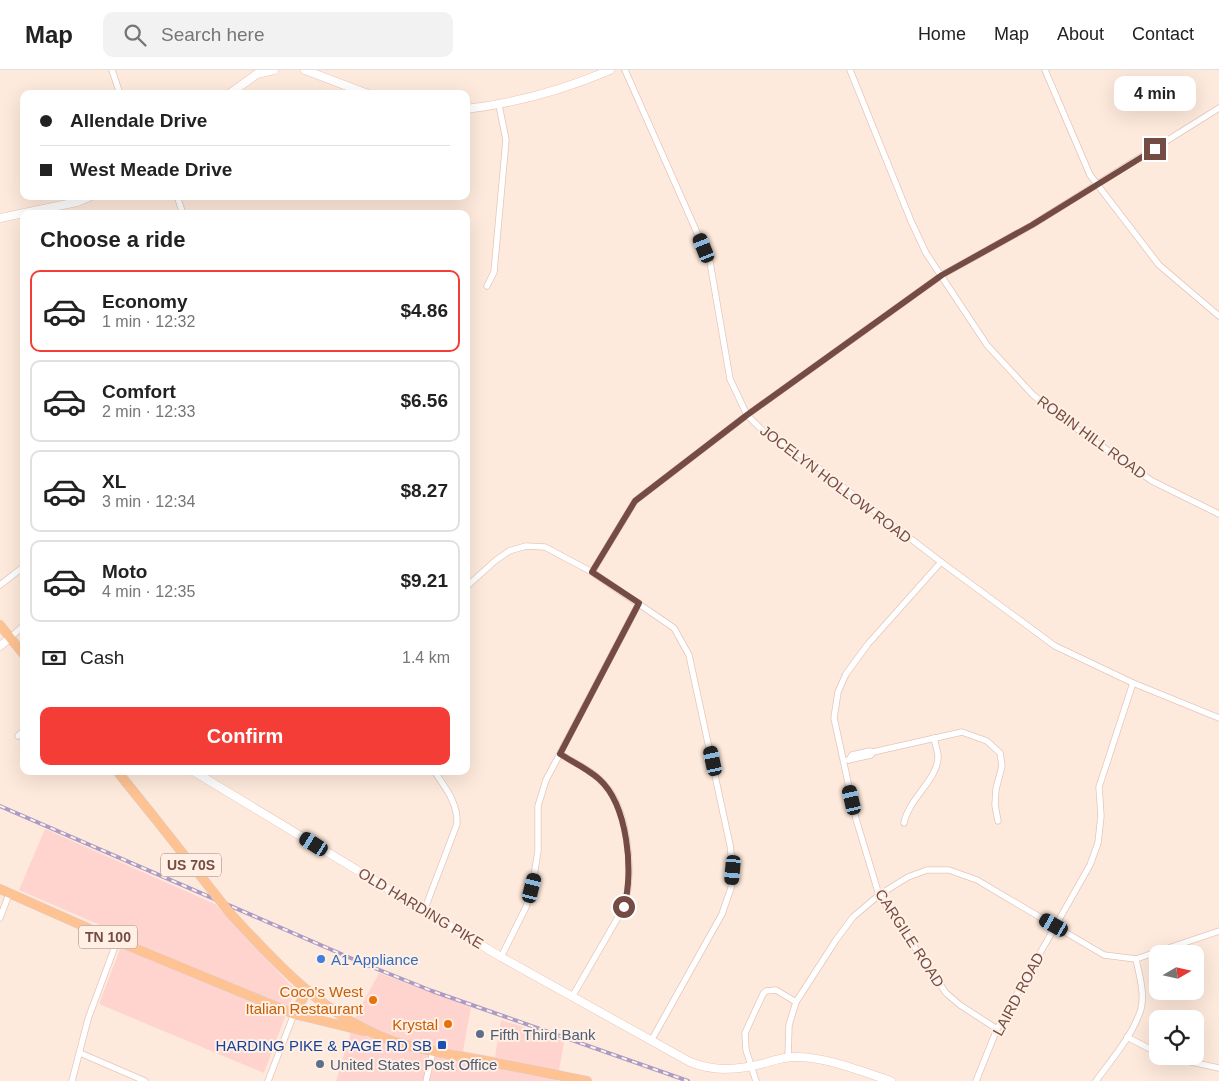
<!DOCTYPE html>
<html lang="en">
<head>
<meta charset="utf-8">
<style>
  :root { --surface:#fff; --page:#f2f2f2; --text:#222; --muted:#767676; --line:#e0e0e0; --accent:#f33d36 }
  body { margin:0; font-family:Helvetica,sans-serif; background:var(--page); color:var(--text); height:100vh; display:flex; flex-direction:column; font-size:19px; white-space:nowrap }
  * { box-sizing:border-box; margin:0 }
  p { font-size:16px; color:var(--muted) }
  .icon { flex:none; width:28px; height:28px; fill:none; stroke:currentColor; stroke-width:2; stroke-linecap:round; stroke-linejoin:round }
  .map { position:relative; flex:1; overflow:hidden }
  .drawer { position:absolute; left:20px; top:140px; width:450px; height:565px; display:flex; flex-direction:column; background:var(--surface); border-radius:10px; box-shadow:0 5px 20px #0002 }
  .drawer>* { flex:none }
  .banner { position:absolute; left:20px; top:20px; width:450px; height:110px; border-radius:10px; box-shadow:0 5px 20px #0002; display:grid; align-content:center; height:110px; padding:0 20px; background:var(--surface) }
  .needle { width:32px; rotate:81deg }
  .controls { position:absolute; left:1149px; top:875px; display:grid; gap:10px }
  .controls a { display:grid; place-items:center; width:55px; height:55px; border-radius:10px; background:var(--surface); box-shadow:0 5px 20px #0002; font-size:25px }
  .end { position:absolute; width:22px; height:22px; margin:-11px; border:6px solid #744c44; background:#fff; box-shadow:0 0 0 2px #fff }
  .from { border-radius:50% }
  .bubble { position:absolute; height:35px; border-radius:10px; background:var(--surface); box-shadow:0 5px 20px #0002; font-size:16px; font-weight:700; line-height:35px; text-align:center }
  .car { position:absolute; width:15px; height:30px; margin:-15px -8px; border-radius:6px; box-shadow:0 0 4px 1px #0007; background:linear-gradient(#222 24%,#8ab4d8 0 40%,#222 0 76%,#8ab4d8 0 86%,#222 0) }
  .banner b { display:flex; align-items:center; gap:18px; height:48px; font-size:19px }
  .banner b+b { border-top:1px solid var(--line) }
  .banner i { width:12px; height:12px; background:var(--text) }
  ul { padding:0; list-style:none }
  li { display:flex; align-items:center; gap:15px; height:82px; margin:0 10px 8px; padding:0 10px; border:2px solid var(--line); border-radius:10px }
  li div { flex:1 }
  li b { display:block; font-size:19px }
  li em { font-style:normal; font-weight:700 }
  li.current { border-color:var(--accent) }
  li>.icon { width:45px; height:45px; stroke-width:1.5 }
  h2 { padding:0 20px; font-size:22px; line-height:60px }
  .pay { display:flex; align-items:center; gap:12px; height:55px; padding:0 20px; font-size:19px }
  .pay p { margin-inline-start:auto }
  .button { display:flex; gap:10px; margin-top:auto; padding:10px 20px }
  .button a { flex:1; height:58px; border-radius:10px; background:var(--accent); color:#fff; font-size:20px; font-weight:700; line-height:58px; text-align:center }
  header { display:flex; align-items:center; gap:30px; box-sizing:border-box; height:70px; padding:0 25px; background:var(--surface); border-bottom:1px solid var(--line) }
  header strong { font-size:24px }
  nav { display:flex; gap:28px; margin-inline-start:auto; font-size:18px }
  .search { width:350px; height:45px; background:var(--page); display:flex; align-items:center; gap:12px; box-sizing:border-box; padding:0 18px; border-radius:10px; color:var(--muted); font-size:19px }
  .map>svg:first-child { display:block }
</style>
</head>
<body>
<header>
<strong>Map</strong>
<div class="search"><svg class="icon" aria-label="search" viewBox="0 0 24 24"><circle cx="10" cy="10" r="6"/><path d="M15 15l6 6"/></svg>Search here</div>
<nav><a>Home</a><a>Map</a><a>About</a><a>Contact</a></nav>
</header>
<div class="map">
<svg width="1219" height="1011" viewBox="0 0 1219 1011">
  <rect width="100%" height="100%" fill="#feeadc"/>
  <g fill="#ffd4cf">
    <path d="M45,759l170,75 80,86 -31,83 -165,-69 26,-68 -106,-46z"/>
    <path d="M379,903l92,34 -8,44 32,6 6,-37 56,18 7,5 -7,38h-221l20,-66z"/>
  </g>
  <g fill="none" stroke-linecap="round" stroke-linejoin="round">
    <g stroke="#e4c6bb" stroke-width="7">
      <g id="street">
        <path d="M112,0l8,24"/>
        <path d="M625,0l85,192 20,117 17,36 18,18 43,27 133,102 114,84 78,37 86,35"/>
        <path d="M850,0l61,151 15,32 61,92 46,50 41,32 78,54 67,33"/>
        <path d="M1045,0l45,105 69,90 60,51"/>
        <path d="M177,126l6,18"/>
        <path d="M487,216l7,-14 12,-132 -7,-35"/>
        <path d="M941,492l-73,82 -22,30 -8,18 -4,26 22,101 23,76 67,98 14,12 37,24"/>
        <path d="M592,502l43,-71 112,-86 195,-140 90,-50 187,-117"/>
        <path d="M0,515l22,-17"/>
        <path d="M466,517l29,-26 14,-10 17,-5 19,1 47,25 82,56 15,27 41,190 3,25 -2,18 -9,26 -71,127"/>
        <path d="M10,568l14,-13"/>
        <path d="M18,666l6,-6"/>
        <path d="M560,684c15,9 33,17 45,31 24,27 29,89 19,122l-52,90"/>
        <path d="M848,690l23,-5 2,-3"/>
        <path d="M849,690l3,-5 18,-4 3,1 89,-20 25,9 13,12 2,13 -6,23 -1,16 3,16"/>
        <path d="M904,753c5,-25 34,-44 34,-66 0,-6 -3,-13 -4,-19"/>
        <path d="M424,841l33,-87c1,-21 -12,-37 -23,-53"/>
        <path d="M0,848l9,-24"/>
        <path d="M501,887l25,-50 6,-19 6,-37v-45l8,-26 93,-177"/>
        <path d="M1127,967l31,16"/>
        <path d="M80,983l65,28"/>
        <path d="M1164,986l55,12"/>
        <path d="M788,987l1,-32 7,-23 40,-62 17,-23 26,-22 29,-18 19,-7h22l28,10 127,75 32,4 83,-28"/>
        <path d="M72,1011l16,-62 29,-78"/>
        <path d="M268,1011l26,-67"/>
        <path d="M426,1011l7,-30"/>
        <path d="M756,1011l-10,-31 -1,-17 18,-39 3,-3 10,-1 20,12"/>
        <path d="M976,1011l21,-52 93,-164 8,-22 3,-27 -2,-29 34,-104"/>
        <path d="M1096,1011c16,-22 37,-46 45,-72 4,-16 -2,-35 -5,-50"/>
      </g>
    </g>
    <g stroke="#eac5b7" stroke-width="9">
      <g id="secondary">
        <path d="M305,0l63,24"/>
        <path d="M229,24l28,-20 17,-4"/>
        <path d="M466,39c51,-6 97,-19 144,-39"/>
        <path d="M0,148l77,-16 14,-6"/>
        <path d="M0,576l10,-8"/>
        <path d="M193,701l308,186 189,105c25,10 48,8 75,1 10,-3 19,-6 30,-6 33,0 65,14 96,24"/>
      </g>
    </g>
    <g stroke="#d8cdcb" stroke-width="10">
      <g id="primary">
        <path d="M0,555l24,30"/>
        <path d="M117,701l37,46"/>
        <path d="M0,819l117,52 177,73 70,17"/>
        <path d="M229,842c44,48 89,98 151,124 27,12 59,16 88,22 40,7 79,15 119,23"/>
        <path d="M294,944l13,-23"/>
      </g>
    </g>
    <use href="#street" stroke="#fff" stroke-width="5.5"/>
    <use href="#secondary" stroke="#fff" stroke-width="8"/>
    <use href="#primary" stroke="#ffc292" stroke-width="9"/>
    <g stroke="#ab9bc6" stroke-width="4">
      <path id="rail" d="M0,736l362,157 70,28 256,90"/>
    </g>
    <use href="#rail" stroke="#ffefe4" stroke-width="2" stroke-dasharray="5.5" stroke-linecap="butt"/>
    <g stroke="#d8cdcb" stroke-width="10" stroke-linecap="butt">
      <path id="primary-bridge" d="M154,747l75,95"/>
    </g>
    <use href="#primary-bridge" stroke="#ffc292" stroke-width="9"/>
  </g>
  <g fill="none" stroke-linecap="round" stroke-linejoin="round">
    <path stroke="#744c44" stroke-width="6" d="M624,837c10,-35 4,-102 -25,-128 -11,-10 -26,-17 -39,-25l79,-151 -47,-31 43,-71 112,-86 195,-140 90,-50 123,-76"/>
  </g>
  <circle fill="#3f7fe0" stroke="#ffefe4" stroke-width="2" cx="321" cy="889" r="5"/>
  <g fill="#e8710a" stroke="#ffefe4" stroke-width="2">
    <circle cx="373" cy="930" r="5"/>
    <circle cx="448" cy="954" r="5"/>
  </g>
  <g fill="#5c6f8a" stroke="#ffefe4" stroke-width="2">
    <circle cx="480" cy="964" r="5"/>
    <circle cx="320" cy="994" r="5"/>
  </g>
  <rect fill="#1a4fb4" stroke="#ffefe4" stroke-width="2" x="437" y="970" width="10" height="10" rx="2.5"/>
  <g text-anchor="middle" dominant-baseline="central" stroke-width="4" stroke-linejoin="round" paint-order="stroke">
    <g fill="#ffefe4" stroke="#9e7d74" stroke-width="1">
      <rect x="161" y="783.5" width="60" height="23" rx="4"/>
      <rect x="79" y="855.5" width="58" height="23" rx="4"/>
    </g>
    <g font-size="14" font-weight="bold" fill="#744c44">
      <text x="191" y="795">US 70S</text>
      <text x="108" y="867">TN 100</text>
    </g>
    <g font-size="15" fill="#744c44" stroke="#ffefe4">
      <text transform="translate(1092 367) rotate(36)">ROBIN HILL ROAD</text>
      <text transform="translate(836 414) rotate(37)">JOCELYN HOLLOW ROAD</text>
      <text transform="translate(421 838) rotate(31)">OLD HARDING PIKE</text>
      <text transform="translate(910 868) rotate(57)">CARGILE ROAD</text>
      <text transform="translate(1018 924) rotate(-62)">LAIRD ROAD</text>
    </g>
    <g font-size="15" fill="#366cbe" stroke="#ffefe4" text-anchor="start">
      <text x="331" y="889">A1 Appliance</text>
    </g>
    <g font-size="15" fill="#c56008" stroke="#ffefe4" text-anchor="end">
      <text x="363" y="921">Coco's West<tspan x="363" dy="17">Italian Restaurant</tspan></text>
      <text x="438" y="954">Krystal</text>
    </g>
    <g font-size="15" fill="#4e5e75" stroke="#ffefe4" text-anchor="start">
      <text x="490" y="964">Fifth Third Bank</text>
      <text x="330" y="994">United States Post Office</text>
    </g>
    <g font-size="15" fill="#164399" stroke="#ffefe4" text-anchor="end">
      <text x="432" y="975">HARDING PIKE &amp; PAGE RD SB</text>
    </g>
  </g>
</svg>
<div class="controls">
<a><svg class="needle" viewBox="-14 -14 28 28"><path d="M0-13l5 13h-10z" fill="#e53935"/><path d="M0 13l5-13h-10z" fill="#767676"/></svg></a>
<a><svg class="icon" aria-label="locate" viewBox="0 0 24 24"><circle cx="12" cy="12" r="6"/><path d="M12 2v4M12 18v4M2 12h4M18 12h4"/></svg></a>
</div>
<i class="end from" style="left:624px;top:837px"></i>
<i class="end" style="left:1155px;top:79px"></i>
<div class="bubble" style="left:1114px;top:6px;width:82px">4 min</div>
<i class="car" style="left:704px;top:178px;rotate:338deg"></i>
<i class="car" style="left:713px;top:691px;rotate:348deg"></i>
<i class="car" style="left:852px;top:730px;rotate:347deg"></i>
<i class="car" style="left:314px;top:774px;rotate:302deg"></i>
<i class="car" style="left:733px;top:800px;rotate:185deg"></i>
<i class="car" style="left:532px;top:818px;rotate:14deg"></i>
<i class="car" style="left:1054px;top:855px;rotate:300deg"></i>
<div class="banner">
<b><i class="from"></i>Allendale Drive</b>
<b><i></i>West Meade Drive</b>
</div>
<section class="drawer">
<h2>Choose a ride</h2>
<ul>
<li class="current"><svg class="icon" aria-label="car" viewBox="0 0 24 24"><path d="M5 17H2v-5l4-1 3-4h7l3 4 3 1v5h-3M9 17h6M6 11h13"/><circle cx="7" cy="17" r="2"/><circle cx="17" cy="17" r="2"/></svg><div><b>Economy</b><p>1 min · 12:32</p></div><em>$4.86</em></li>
<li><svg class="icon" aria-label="car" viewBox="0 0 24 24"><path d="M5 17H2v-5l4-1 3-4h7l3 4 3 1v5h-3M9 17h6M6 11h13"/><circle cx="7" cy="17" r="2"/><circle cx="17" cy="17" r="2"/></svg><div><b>Comfort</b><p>2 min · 12:33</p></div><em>$6.56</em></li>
<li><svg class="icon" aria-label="car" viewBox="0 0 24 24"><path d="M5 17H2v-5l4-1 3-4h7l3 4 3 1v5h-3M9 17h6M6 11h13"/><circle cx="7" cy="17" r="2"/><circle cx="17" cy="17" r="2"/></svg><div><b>XL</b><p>3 min · 12:34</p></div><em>$8.27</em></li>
<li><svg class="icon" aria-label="car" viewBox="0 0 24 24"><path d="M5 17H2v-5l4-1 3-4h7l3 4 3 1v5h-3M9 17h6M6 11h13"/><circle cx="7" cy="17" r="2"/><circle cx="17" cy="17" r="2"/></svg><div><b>Moto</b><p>4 min · 12:35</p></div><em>$9.21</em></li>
</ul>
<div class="pay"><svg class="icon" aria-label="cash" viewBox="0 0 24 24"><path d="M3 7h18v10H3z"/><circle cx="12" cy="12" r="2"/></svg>Cash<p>1.4 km</p></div>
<div class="button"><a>Confirm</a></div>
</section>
</div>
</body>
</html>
